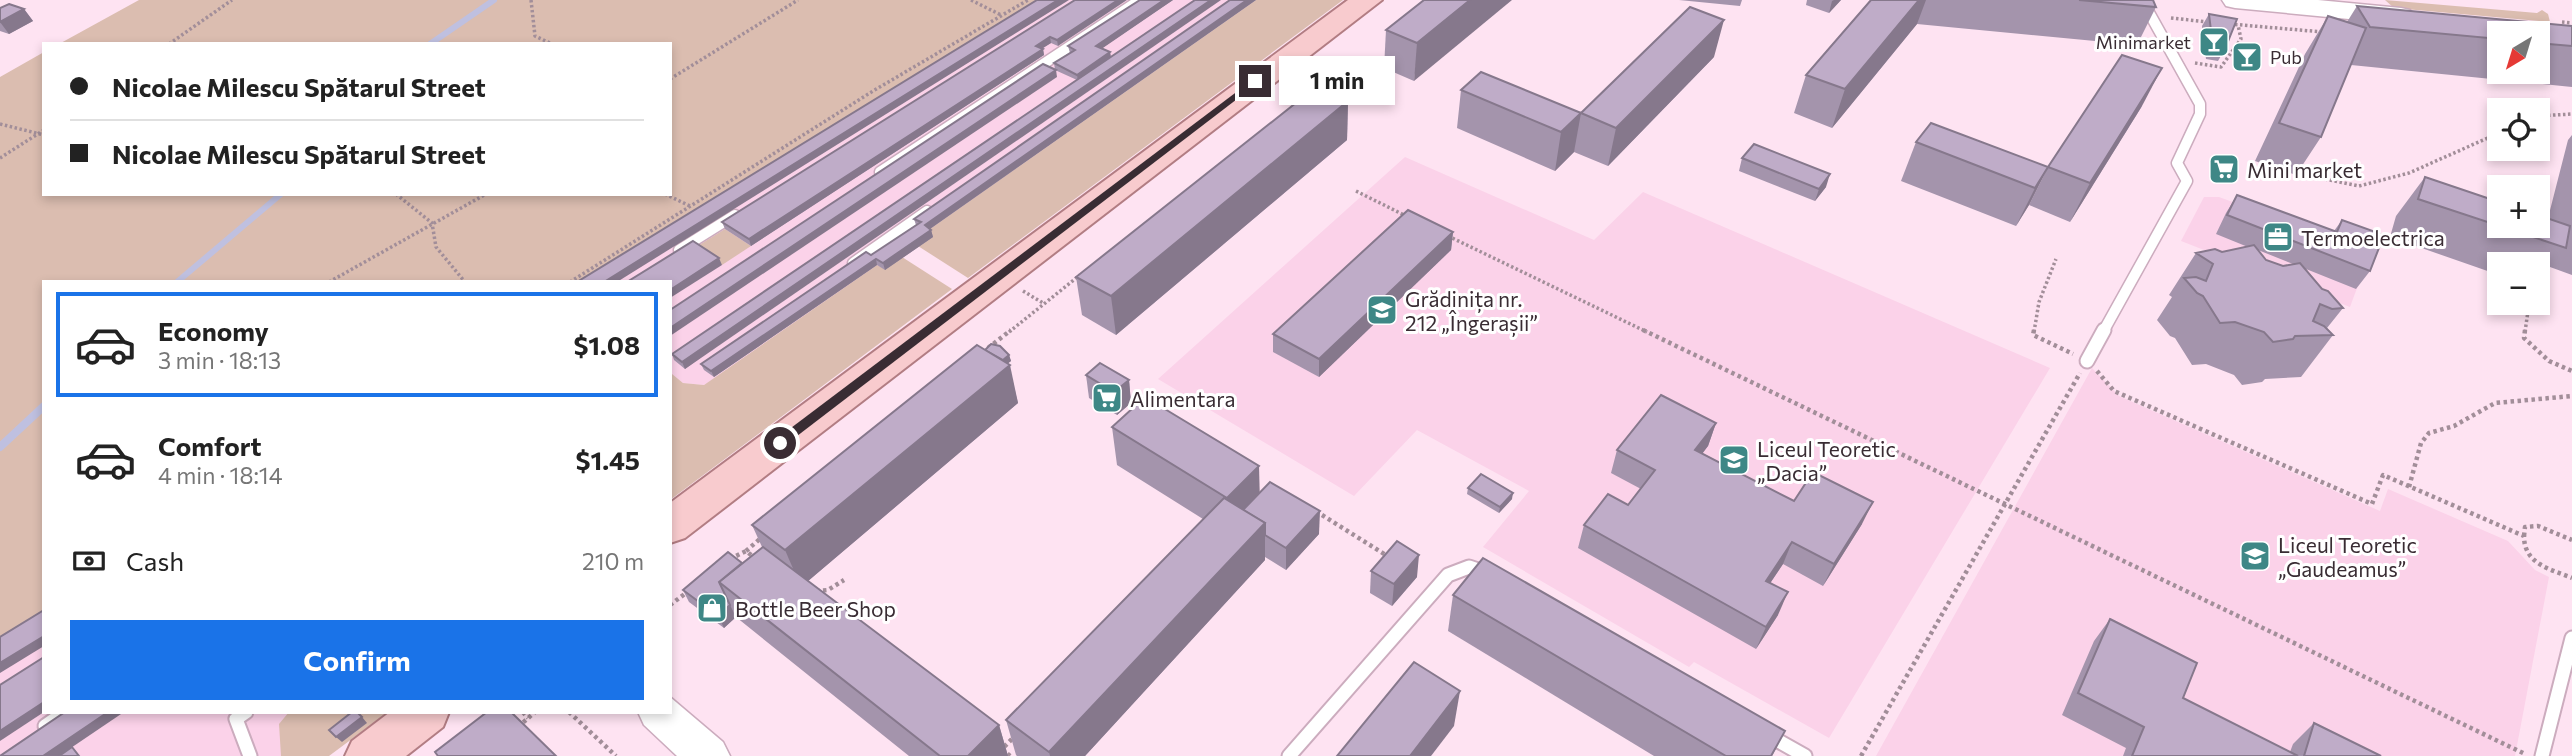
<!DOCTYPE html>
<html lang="en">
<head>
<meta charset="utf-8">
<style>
  :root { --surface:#fff; --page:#f2f2f2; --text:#222; --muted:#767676; --line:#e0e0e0; --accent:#1a73e8 }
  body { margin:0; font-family:Commissioner,sans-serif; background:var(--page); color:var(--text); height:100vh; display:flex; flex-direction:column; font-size:26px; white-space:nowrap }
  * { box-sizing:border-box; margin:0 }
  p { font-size:23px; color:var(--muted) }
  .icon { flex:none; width:38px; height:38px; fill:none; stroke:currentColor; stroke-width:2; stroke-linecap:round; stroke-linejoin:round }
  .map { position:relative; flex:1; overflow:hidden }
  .side { position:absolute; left:42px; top:280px; width:630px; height:434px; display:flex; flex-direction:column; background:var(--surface); border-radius:0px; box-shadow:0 4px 10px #0003 }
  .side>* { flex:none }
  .top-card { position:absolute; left:42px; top:42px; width:630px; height:154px; border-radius:0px; box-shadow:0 4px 10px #0003; display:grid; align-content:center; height:154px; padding:0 28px; background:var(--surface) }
  .needle { width:46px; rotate:218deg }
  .tools { position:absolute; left:2487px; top:21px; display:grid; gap:14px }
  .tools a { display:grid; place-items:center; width:63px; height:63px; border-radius:0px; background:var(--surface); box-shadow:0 4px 10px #0003; font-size:35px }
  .end { position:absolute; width:32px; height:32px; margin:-16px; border:9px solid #392c33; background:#fff; box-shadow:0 0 0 4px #fff }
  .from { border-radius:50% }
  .bubble { position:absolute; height:49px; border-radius:0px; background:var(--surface); box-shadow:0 4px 10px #0003; font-size:23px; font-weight:700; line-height:49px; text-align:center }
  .top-card b { display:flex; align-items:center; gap:24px; height:66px; font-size:26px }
  .top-card b+b { border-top:2px solid var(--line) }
  .top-card i { width:18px; height:18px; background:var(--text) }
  ul { padding:12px 0 0; list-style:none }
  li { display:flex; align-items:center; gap:21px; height:105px; margin:0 14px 10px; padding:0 14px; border:4px solid transparent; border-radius:0px }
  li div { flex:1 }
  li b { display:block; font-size:26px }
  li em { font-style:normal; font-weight:700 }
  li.current { border-color:var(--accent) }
  li>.icon { width:63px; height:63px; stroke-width:1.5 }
  .pay { display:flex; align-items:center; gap:18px; height:77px; padding:0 28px; font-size:26px }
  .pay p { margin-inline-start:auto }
  .cta { display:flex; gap:14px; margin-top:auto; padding:14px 28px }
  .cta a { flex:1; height:80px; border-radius:0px; background:var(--accent); color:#fff; font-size:28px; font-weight:700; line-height:80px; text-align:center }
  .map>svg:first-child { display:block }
</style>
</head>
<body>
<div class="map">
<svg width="2572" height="756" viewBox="0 0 2572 756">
  <rect width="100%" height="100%" fill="#fee3f2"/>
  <g fill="#fbd2e9">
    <path d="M1048,0h208l-329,231 6,6 -229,148 -21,-2 -13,-10v-91h-80z"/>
    <path d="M1405,157l189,83 49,-48 407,176 -221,370 -135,-76 -5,5 -206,-120 46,-56 -112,-61 -63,66 -196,-117z"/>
    <path d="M2204,197h15l151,56 -20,54 -169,-66z"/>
    <path d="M2092,368l27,28 261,115 8,-22 120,52 27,29 14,7 -34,179h-639z"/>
    <path d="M44,621v91h320l-56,44h-308v-108z"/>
  </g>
  <g fill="#dbbdb0">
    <path d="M139,0h909l-458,282h-546v339l-44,27v-571l44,-25v142h626v-150h-611z"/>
    <path d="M1256,0h87l-375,278 -50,-32 9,-15z"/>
    <path d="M2385,0l152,13 5,-3 6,4 2,8 -156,-14z"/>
    <path d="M725,229l26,17 -29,19 -26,-18z"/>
    <path d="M902,257l50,32 -282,211 2,-126 11,9 21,2 173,-120 8,4z"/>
    <path d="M289,712h99l-59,44h-48l-2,-32z"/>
  </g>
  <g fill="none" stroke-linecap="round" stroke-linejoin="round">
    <g stroke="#bfc0e0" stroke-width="6">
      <path d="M430,44l64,-44"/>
      <path d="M177,282l104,-88"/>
    </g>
    <path stroke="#bfc0e0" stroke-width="8" d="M0,447l44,-41"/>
    <g stroke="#ccacbe" stroke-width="13">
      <g id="lane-far1">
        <path d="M880,172l260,-172"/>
        <path d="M679,250l56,-35"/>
        <path d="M853,263l74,-52"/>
        <path d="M2103,332l84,-151 -10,-18 23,-49v-10l-58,-104"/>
      </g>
    </g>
    <g stroke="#ccacbe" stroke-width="17">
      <g id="lane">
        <path d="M2087,361l17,-31"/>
        <path d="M246,712l-10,7 14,37"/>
        <path d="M45,726l20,-14"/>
        <path d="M1766,734l39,22"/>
        <path d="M1289,756l159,-181 21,-8 21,7"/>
        <path d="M2542,756l30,-118"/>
      </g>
    </g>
    <g stroke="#ccacbe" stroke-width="3">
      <g id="secondary">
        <path d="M2222,0h96l83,8 9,2 4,6 -4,6 -9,2 -166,-16 -9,-2z"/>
        <path d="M670,697l53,45 7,14h-53l-33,-31 -6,-13h32z"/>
      </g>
    </g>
    <g stroke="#b27d83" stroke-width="4">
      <g id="primary">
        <path d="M1348,0h34l-697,538 -15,5v-40z"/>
        <path d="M390,712h59l-6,15 -37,29h-61l7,-15z"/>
      </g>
    </g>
    <g stroke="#a28e99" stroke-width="3.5" stroke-dasharray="2.5 2.5" stroke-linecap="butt">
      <path d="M531,0l4,36 17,8"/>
      <path d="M971,0l30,15"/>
      <path d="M2171,18l37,4"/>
      <path d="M2562,22l10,1"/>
      <path d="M2230,24l93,8"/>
      <path d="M169,44l63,-44"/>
      <path d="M2195,63l26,4 20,-28 -3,-14"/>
      <path d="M670,79l128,-79"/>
      <path d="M2538,116l34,-2"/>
      <path d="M0,124l44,11"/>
      <path d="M0,158l44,-28"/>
      <path d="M2315,177l44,9 50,-13 90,-40"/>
      <path d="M1356,191l52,26"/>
      <path d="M396,194l36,29 4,24 29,35"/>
      <path d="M665,194l27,13"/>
      <path d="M1448,236l199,96"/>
      <path d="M329,282l157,-88"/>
      <path d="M570,282l303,-191 155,-91"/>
      <path d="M1023,291l20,12"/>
      <path d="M1009,332l71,-57"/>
      <path d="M2034,332l5,-30 17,-43"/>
      <path d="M2525,332l4,-28"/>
    </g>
    <g stroke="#a28e99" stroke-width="4.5" stroke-dasharray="3.5 3.5" stroke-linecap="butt">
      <path d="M1643,330l882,424"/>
      <path d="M2034,330l-1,5 40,19"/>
      <path d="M2525,330l-1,8 25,23 23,10"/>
      <path d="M988,348l23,-18"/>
      <path d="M2097,371l17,20 258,113 11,-29 141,61c0,28 26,33 48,42"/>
      <path d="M2409,487l12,-44 8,-10 25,-7 41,-23 77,-7"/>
      <path d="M1322,515l67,42"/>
      <path d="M2524,536l1,-9 13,-1 34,14"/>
      <path d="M746,551l15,-13"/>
      <path d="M730,559l16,-8 9,7"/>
      <path d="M816,591l12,-1 16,-10"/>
      <path d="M670,605l20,-15"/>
      <path d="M523,712l5,6"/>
      <path d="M569,712l47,44"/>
      <path d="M518,727l17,-15"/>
      <path d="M1010,756l-8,-7 12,-12"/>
      <path d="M1861,756l219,-383"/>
    </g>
    <use href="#lane-far1" stroke="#fff" stroke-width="10"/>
    <use href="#lane" stroke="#fff" stroke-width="13"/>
    <use href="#secondary" fill="#fff" fill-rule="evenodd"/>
    <use href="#primary" fill="#f8cbce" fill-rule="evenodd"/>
  </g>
  <g fill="#a494ac" fill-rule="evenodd">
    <path d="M1075,0l-17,46 -7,-3 -9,5 1,1 1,6 -293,191 -26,-17 -3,-7z"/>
    <path d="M1140,0h33l-71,48 8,4 1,5 -426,312 -11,-9 -2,-6 405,-274 -22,-10 -1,-7 16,-10 -2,-7z"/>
    <path d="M1230,0h26l-326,229 1,1 2,7 -48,33 -8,-5 -163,112 -10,-7 -3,-6 170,-109 45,-30 -2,-6z"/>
    <path d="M1424,0l-10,81 -30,-13 2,-38z"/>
    <path d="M1679,0h63l-2,6z"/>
    <path d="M1807,0h34l-12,13 -23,-8z"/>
    <path d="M1871,0h282l3,7 -19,38 -220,-21 -85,104 -38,-15 12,-38z"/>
    <path d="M2357,6l215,20v61l-221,-22 -30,72 -25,38 -41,-14 50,-107 23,-38 19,6zM2499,33h39v39h-39z"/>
    <path d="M0,8l24,1 9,12 -24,13 -9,-3z"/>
    <path d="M2209,14l16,35 -7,12 -12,-2 -4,-33z"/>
    <path d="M1714,57l-106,109 -34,-14 -19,19 -98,-43 4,-38 120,23z"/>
    <path d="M1348,101l-1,39 -231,195 -34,-20 -6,-38z"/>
    <path d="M2142,106l-72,116 -41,-17 19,-38z"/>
    <path d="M2572,135v140l-22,-8 -12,14v-17h-39v11l-109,-38 6,-21 29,-39 123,41 20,-78z"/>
    <path d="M1916,142l132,25 -19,38 -13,21 -115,-45z"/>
    <path d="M1742,158l84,29 -11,14 -76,-30z"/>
    <path d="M2237,195l97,36 8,-11 28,51 -14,18 -50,-20 16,20 21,19 -16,20 6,7 -32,42 -36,2 -3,3 -20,3 -8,-10 -28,-11 -14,1 -17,-27 -5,-2 -13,-16 15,-23 -3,-2 27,-42 26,-1 26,-5 -32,-13 10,-21zM2258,250l35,14 -10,2 -17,-6z"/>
    <path d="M1453,232l-2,18 -132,127 -46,-25v-18z"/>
    <path d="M985,350l24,5 2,6 -3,2 10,40 -210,178 191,144 9,31h-99l-173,-139 -12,11 -35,-26 -6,-12 59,-27 20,-16 -10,-22z"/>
    <path d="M1086,375l43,5 2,23 -14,12 -28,-17z"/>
    <path d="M1716,423l-8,23 -6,7 92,48 68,23 -39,62 -40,-22 -13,19 8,32 -22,34 -178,-101 6,-23 44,-20 13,-16 -30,-16 6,-23z"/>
    <path d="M1112,427l148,66 59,41 -33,36 -21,-13v3l-180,196h-68l-1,-1 -10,-35 197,-201 -86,-54z"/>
    <path d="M1468,488l44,11 -13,14 -32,-19z"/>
    <path d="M1371,571l46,6 -25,29 -22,-13z"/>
    <path d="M1453,595l332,136 -13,25h-118l-206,-125z"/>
    <path d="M2110,619l73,79 107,54 3,-8 21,-21 67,33h-258l3,-8 -64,-33 32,-74z"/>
  </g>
  <g fill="#86788c">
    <path d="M1058,0h11l-452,282h-13z"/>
    <path d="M1118,0h9l-69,46 -1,-6z"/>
    <path d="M1164,0h9l-76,52 -1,-6z"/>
    <path d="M1211,0h10l-536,369 -3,-7z"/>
    <path d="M1247,0h9l-329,231 -2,-6z"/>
    <path d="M1470,0h42l-98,81 3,-38z"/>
    <path d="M1834,0h7l-12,13 3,-12z"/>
    <path d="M1919,0h7l-9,24 -85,104 13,-39z"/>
    <path d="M24,9l9,12 -24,13 -9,-12z"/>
    <path d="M1724,20l-10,37 -106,109 8,-38z"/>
    <path d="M1050,37l1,6 -14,9 -1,-6z"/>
    <path d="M1043,49l1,6 -293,191 -2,-7z"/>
    <path d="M1110,52l1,7 -33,22 -1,-6z"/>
    <path d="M2162,68l-20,38 -72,116 20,-39z"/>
    <path d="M1056,70l1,7 -387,259v-8z"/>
    <path d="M1348,101l-1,39 -231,195 -5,-39z"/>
    <path d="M1581,113l-7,39 -19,19 6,-39z"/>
    <path d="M2048,167l-19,38 -13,21 19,-38z"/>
    <path d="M1830,174l-4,13 -11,14 4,-12z"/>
    <path d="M931,230l2,7 -48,33 -2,-7z"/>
    <path d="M1453,232l-2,18 -132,127v-18z"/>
    <path d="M719,258l3,7 -52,33v-8z"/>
    <path d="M876,259l1,6 -163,112 -3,-6z"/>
    <path d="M1009,355l2,6 -21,17 -1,-6z"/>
    <path d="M1010,365l8,38 -217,184 -16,-37z"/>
    <path d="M1129,380l2,23 -14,12 -3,-23z"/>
    <path d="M1716,423l-8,23 -20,27 7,-23z"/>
    <path d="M1259,466l1,38 -31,32 -2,-38z"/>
    <path d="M1513,493l-1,6 -13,14 1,-6z"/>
    <path d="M1873,502l-11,22 -39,62 11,-22z"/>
    <path d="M1320,511l-1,23 -33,36v-22z"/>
    <path d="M1265,523v37l-180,196h-35l-1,-4z"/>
    <path d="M1792,542l-9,22 -26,39 9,-22z"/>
    <path d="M1419,555l-2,22 -25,29 2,-22z"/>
    <path d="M1788,592l-10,23 -22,34 10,-22z"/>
    <path d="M730,605l6,12 -12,11 -6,-12z"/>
    <path d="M44,636v10l-44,27v-10z"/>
    <path d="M1460,691l-6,35 -23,30h-21z"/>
    <path d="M44,702v10l-44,29v-10z"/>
    <path d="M108,712h16l-65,44h-16z"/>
    <path d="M362,717l5,6 -25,19 -6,-5z"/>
    <path d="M999,725l9,31h-40z"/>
  </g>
  <g fill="#bfacc8" stroke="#86788c" stroke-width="2">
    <path d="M1037,0h21l-454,282h-27z"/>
    <path d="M1075,0h43l-61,40 -7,-3 -14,9 7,3 -294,190 -27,-17z"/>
    <path d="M1140,0h24l-68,46 14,6 -33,23 -23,-12 21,-13 -7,-4z"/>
    <path d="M1195,0h16l-529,362 -10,-8z"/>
    <path d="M1230,0h17l-322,225 6,5 -48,33 -7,-4 -165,112 -10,-7 165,-112 5,3 50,-33 -7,-3z"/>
    <path d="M1424,0h46l-53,43 -31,-13z"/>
    <path d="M1871,0h48l-74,89 -39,-14z"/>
    <path d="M2079,0h74l3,7z"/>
    <path d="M9,4l15,5 -24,13v-14z"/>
    <path d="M2357,6l215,20v20l-34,-3v-10h-39v6l-129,-12z"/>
    <path d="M1690,7l34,13 -108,108 -35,-15 -20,19 -100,-42 20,-18 100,41z"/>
    <path d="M2209,14l28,5 -12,30 -12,-2z"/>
    <path d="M2328,16l38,12 -45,109 -42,-14z"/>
    <path d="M2122,55l40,13 -72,115 -42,-16z"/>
    <path d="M1043,64l13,6 -386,258v-18z"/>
    <path d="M1316,87l32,14 -237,195 -35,-19z"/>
    <path d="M1931,123l117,44 -13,21 -119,-46z"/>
    <path d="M1754,144l76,30 -11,15 -77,-31z"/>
    <path d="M2425,177l74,25v24h39v-11l32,11 -4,22 -148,-49z"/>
    <path d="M2237,195l100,37 5,-12 42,15 -14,36 -143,-56z"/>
    <path d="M1408,210l45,22 -134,127 -46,-25z"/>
    <path d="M693,241l26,17 -49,32v-8h-43z"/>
    <path d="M2254,245l12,15 17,6 17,-3 22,26 6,2 15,17 -11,1 -12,-5 -7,17 11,5 9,9 -38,1 -2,3 -20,3 -9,-10 -29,-10 -15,1 -17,-27 -6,-3 -13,-15 12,-1 10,4 7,-17 -17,-11 19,-4 7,3z"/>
    <path d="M991,344l9,2 9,9 -6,5 -18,-10z"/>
    <path d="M977,345l33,20 -225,185 -33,-25z"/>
    <path d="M1100,363l29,17 -15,12 -28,-17z"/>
    <path d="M1661,395l55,28 -21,27 99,51 19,-29 60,30 -39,62 -42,-22 -26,39 22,11 -22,35 -182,-102 24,-31 20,11 27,-35 -38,-20z"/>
    <path d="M1145,397l114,69 -32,32 -115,-71z"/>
    <path d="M1481,474l32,19 -13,14 -32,-19z"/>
    <path d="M1270,482l50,29 -34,37 -21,-13v-12l-22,-13z"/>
    <path d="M1224,498l41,25 -216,229 -43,-32z"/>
    <path d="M1397,541l22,14 -25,29 -23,-13z"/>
    <path d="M763,547l236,178 -31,31h-28l-221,-174z"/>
    <path d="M728,552l14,11 -23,19 11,23 -12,11 -35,-26z"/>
    <path d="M1483,558l302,173 -14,25h-45l-273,-161z"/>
    <path d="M44,610v26l-44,27v-26z"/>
    <path d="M2110,619l87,44 -14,35 115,58h-166l12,-29 -66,-34z"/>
    <path d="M44,657v45l-44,29v-46z"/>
    <path d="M1414,662l46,29 -50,65h-73z"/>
    <path d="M65,712h43l-65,44h-43z"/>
    <path d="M352,712h5l5,5 -26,20 -7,-7z"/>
    <path d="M487,712h24l45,44h-118l-3,-4z"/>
    <path d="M2314,723l67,33h-77z"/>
    <path d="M72,747l7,9h-20z"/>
  </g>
  <path fill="#392c33" d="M1255,78l3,5 -474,363h-9v-6z"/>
  <defs>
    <g id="bar-square" transform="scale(1.575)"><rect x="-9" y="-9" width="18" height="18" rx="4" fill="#3e8786" stroke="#fff"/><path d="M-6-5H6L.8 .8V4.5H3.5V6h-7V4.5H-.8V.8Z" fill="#fff"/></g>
    <g id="supermarket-square" transform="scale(1.575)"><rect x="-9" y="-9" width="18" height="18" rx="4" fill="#3e8786" stroke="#fff"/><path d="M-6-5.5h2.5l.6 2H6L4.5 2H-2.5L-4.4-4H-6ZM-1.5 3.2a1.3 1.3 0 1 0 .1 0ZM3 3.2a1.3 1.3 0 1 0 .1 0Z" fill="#fff"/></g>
    <g id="office-square" transform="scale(1.575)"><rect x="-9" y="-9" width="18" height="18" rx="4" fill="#3e8786" stroke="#fff"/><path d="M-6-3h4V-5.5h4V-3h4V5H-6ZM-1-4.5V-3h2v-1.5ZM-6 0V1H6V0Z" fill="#fff"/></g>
    <g id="school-square" transform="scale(1.575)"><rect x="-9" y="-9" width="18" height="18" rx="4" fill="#3e8786" stroke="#fff"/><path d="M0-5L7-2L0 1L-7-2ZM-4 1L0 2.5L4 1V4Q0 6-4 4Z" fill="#fff"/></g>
    <g id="shop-square" transform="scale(1.575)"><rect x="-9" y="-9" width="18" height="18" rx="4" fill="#3e8786" stroke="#fff"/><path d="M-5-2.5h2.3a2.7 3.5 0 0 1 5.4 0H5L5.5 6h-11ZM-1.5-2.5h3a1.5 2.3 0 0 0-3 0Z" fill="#fff"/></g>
  </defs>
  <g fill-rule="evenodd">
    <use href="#bar-square" x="2214" y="42"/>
    <use href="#bar-square" x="2247" y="57"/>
    <use href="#supermarket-square" x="2224" y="169"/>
    <use href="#office-square" x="2278" y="237"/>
    <use href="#school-square" x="1382" y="310"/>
    <use href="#supermarket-square" x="1107" y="398"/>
    <use href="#school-square" x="1734" y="460"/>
    <use href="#school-square" x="2255" y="556"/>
    <use href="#shop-square" x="712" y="608"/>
  </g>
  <g text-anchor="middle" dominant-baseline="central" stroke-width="6" stroke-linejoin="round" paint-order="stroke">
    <g font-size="18" fill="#392c33" stroke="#fff" text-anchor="end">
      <text x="2191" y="42">Minimarket</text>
      <text x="2270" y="57" text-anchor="start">Pub</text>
    </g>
    <g font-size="21" fill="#392c33" stroke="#fff" text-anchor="start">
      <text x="2247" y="169">Mini market</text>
      <text x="2301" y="237">Termoelectrica</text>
      <text x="1405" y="298">Grădinița nr.<tspan x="1405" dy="24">212 „Îngerașii”</tspan></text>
      <text x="1130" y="398">Alimentara</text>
      <text x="1757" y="448">Liceul Teoretic<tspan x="1757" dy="24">„Dacia”</tspan></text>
      <text x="2278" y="544">Liceul Teoretic<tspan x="2278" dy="24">„Gaudeamus”</tspan></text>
      <text x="735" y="608">Bottle Beer Shop</text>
    </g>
  </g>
</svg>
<div class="tools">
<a><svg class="needle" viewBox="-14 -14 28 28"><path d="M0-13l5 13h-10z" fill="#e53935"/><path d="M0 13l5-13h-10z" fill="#767676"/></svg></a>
<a><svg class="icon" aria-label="locate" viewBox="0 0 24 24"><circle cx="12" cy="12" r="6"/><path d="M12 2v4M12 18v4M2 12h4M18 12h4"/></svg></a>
<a>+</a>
<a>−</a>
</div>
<i class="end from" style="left:780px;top:443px"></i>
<i class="end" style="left:1255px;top:81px"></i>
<div class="bubble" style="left:1279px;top:56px;width:116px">1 min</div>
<div class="top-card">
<b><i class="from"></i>Nicolae Milescu Spătarul Street</b>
<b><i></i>Nicolae Milescu Spătarul Street</b>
</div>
<section class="side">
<ul>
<li class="current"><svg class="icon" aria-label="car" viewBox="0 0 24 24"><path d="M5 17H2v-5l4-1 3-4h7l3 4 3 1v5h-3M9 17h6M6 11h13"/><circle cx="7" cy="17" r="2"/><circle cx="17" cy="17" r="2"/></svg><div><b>Economy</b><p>3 min · 18:13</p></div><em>$1.08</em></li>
<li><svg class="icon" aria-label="car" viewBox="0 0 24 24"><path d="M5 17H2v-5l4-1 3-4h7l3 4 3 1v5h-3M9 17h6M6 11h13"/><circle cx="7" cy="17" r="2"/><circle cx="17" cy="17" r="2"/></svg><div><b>Comfort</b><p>4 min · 18:14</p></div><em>$1.45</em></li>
</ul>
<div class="pay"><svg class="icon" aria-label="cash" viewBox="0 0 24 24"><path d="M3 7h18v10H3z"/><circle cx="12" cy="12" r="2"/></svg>Cash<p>210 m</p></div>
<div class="cta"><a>Confirm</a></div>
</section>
</div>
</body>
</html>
